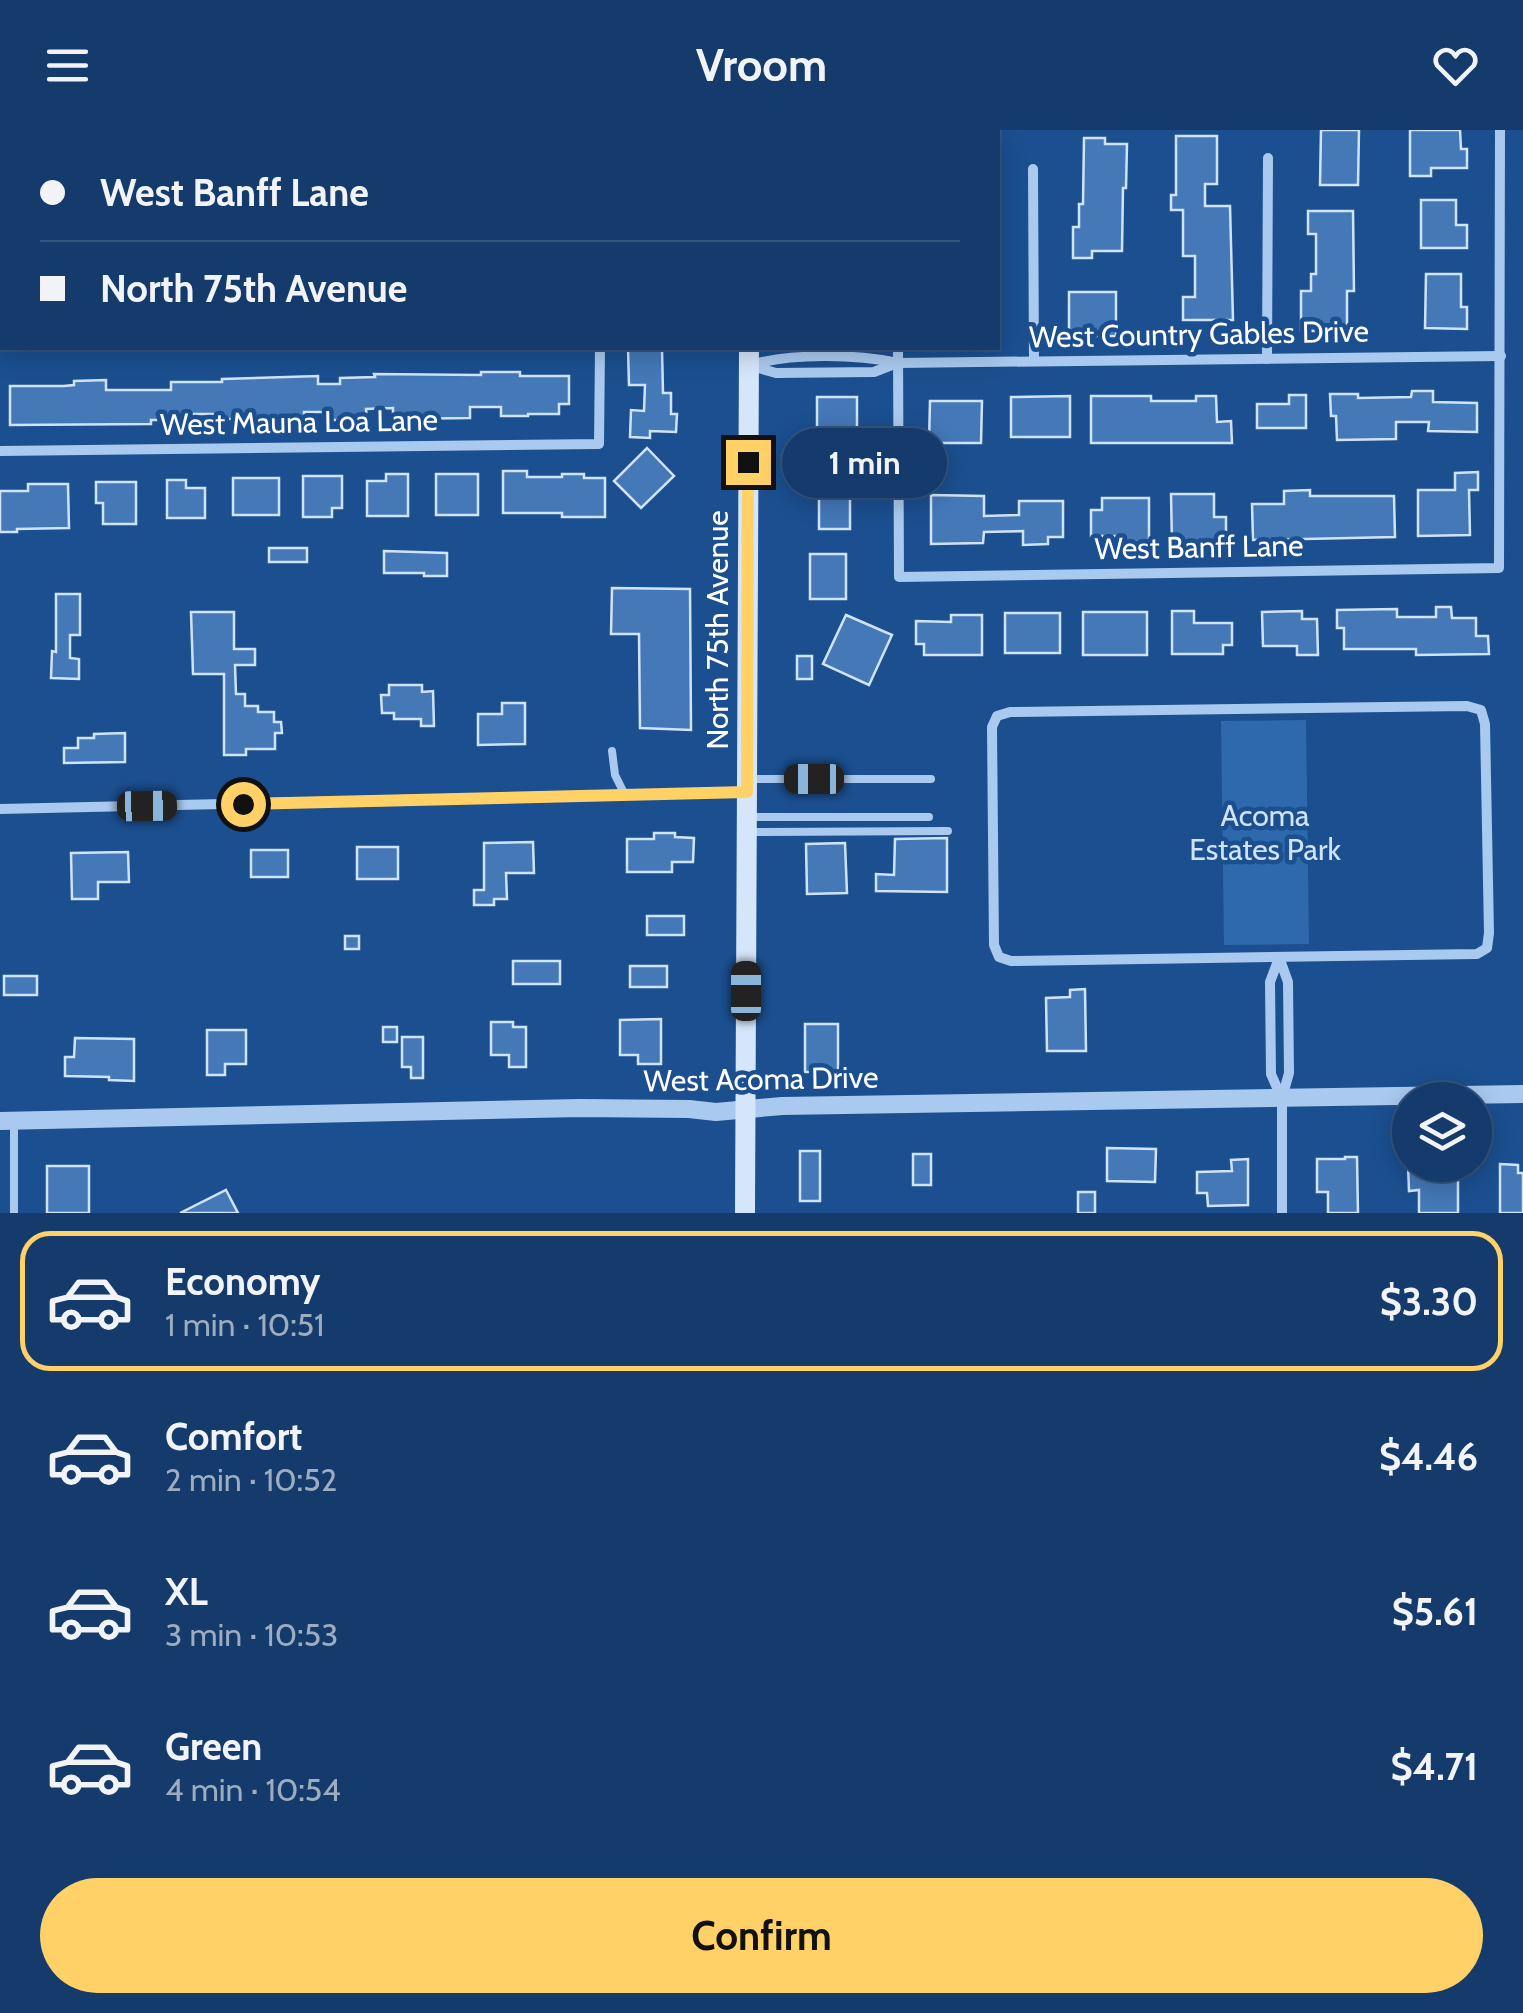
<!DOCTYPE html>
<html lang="en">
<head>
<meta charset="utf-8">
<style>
  :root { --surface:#143b6b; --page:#214673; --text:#f1f3f6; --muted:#9dadc1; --line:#33557e; --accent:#ffd166 }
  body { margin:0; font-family:Cabin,sans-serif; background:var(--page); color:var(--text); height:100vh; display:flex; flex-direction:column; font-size:38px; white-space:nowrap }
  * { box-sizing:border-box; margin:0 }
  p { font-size:32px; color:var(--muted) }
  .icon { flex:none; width:55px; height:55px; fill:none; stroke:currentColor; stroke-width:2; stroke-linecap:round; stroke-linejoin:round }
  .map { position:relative; height:1083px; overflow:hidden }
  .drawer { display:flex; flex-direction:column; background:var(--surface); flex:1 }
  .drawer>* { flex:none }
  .banner { position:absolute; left:0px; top:0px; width:1000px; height:220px; box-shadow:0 5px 25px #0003,0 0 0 2px var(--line); display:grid; align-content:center; height:220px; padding:0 40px; background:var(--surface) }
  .controls { position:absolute; left:1392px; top:952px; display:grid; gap:20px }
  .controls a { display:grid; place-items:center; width:100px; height:100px; border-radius:50%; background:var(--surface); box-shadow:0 5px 25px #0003,0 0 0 2px var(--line); font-size:50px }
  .end { position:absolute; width:45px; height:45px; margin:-22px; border:12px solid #ffd166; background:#111; box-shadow:0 0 0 5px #111 }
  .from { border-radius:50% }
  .bubble { position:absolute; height:70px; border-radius:35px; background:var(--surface); box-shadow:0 5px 25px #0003,0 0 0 2px var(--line); font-size:32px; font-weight:800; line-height:70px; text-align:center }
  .car { position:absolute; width:30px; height:60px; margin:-30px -15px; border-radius:12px; box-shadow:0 0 8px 2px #0007; background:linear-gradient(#222 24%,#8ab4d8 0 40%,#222 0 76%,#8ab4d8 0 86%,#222 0) }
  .banner b { display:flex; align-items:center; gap:35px; height:95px; font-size:38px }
  .banner b+b { border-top:2px solid var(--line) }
  .banner i { width:25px; height:25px; background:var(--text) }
  ul { padding:18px 0 0; list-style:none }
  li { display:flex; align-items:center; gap:30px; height:140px; margin:0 20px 15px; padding:0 20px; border:5px solid transparent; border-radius:30px }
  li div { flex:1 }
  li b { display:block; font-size:38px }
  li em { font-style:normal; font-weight:800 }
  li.on { border-color:var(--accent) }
  li>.icon { width:90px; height:90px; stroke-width:1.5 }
  .action { display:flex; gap:20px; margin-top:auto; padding:20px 40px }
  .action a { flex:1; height:115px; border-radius:60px; background:var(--accent); color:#111; font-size:40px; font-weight:800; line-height:115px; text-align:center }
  header { display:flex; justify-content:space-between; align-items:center; height:130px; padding:0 40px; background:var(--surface); font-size:45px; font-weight:800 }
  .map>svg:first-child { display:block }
</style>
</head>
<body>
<header><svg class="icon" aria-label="menu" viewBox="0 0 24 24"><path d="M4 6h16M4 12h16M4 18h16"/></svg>Vroom<svg class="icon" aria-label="heart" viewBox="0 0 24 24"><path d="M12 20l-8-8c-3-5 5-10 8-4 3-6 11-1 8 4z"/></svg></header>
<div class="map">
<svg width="1523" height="1083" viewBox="0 0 1523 1083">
  <rect width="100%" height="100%" fill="#1b4f8f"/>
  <path fill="#2e69ad" d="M1306,590l3,224 -85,1 -3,-224z"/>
  <g fill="#4478b7" stroke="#cfe3fa" stroke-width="2.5">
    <path d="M1321,0h38l-1,55h-38z"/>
    <path d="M1410,0h50l1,19h6v19h-36v8h-21z"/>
    <path d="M1176,6h41v48h-12v22h25l3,114h-50v-23h12v-41h-12v-46h-12v-15h5z"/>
    <path d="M1084,8h21v6h22l-1,44h-3l-1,63h-30v7h-19v-31h6v-23h4z"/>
    <path d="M1421,70h35v25h11v23h-46z"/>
    <path d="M1308,81h45l1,80h-7v40h-46v-40h10v-17h5v-40h-8z"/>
    <path d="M1426,144h35v33h6v22l-42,-1z"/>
    <rect x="1069" y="162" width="47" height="44"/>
    <path d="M628,218h34l1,45h8v21h6l-1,18 -26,-1v7l-20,-1 1,-27 13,1 1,-26h-16z"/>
    <path d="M481,242h39v4h49v28h-10v10h-31v2h-27v-9h-31v11l-77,1v-11l-27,1 1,11h-37v-8h-26v10l-31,1v-4h-51v-5h-28v6h-43v4l-141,1v-39h54l10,-1v-4l32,-1v10h65v-8h51v-3l96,-3v8h22v-6l35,-1 -1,-3 107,1z"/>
    <path d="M1412,261h21v11l44,1v29l-49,-1 1,-9h-33v17l-59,1 -1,-24h-5l-1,-22h28v4l53,-1z"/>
    <path d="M1289,265h17v33h-49v-24h32z"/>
    <path d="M1070,266v41h-59v-40z"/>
    <path d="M1091,266h60v5h45v-5h20l1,26 14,-1 1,22h-141z"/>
    <rect x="817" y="267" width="40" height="57"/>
    <path d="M930,271h52l-1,42h-52z"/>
    <path d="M647,318l27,28 -33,32 -27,-27z"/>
    <path d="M503,341h24v6h35v-3h22v4h21v39h-43v-4h-59z"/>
    <path d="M1478,342v18h-9l1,45 -52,1v-46h37v-17z"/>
    <path d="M386,344h22v42h-41v-35h19z"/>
    <rect x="436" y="344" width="42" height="41"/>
    <path d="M303,346h39v32h-10v9h-29z"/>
    <rect x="819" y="346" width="31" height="53"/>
    <rect x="233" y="348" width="46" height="37"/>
    <path d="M167,350h19v8h19v30h-38z"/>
    <path d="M96,352h40v42h-33v-21h-7z"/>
    <path d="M28,354h40l1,44 -52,1v3h-17v-41h28z"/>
    <path d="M1310,360v6h84l1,41 -142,3 -1,-36h32v-13z"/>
    <path d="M1171,364h43v23h12v26l-54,1z"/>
    <path d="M931,365l53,1v20l35,-1v-14h44v36h-15v7l-25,1v-14l-39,1 -1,11 -52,1z"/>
    <path d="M1102,368h47v44h-26v-6h-32v-26h11z"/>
    <rect x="269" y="418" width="38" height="14"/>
    <path d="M384,421l63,2v23h-23v-3h-40z"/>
    <rect x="810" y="424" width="36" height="45"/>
    <path d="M612,458l78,1 1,141 -51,-2 -1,-94h-28z"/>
    <path d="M56,464h24v41h-10v23l9,1v20l-28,-1 1,-27 4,1z"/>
    <path d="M1436,477h15l1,11h24v18h12l1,18 -73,1v-6h-72v-21h-7v-18l60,-1v8h39z"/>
    <path d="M1172,481h22v12h38v22h-9v9h-51z"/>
    <path d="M1302,481v8h15l1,36h-21v-9h-34l-1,-34z"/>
    <path d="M191,482h43v37h21v16h-20l1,29h9v12h13v6h16v10h7l1,11h-7v16h-29v6h-22v-81h-31z"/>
    <rect x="1083" y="482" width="64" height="43"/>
    <rect x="1005" y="483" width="55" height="40"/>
    <path d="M846,485l46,20 -23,50 -46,-21z"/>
    <path d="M951,485h31v40h-58v-11h-8v-23l35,1z"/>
    <rect x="797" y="526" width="15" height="23"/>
    <path d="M389,555h33v7l11,-1 1,35h-13v-7h-27v-6h-12l-1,-18h8z"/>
    <path d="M502,573h23v41l-47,1v-31h24z"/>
    <path d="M125,603v29l-61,1v-15h14v-10h16v-4z"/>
    <path d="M654,703h21v4l19,1 -1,24h-21v10h-45v-33h27z"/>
    <path d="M947,708v54l-71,-1v-17l18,1 1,-36z"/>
    <path d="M533,712l1,31h-28l1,26h-13v6h-20v-15h10v-47z"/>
    <path d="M845,713l2,50 -40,1 -1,-50z"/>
    <rect x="357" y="717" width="41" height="32"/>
    <rect x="251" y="720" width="37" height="27"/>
    <path d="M128,722l1,30h-31v17h-26l-1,-46z"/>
    <rect x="647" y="786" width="37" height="19"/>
    <rect x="345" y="806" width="14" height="13"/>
    <rect x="513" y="831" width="47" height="23"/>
    <rect x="630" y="836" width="37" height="21"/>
    <rect x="4" y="846" width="33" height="19"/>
    <path d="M1085,859l1,62h-39l-1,-53 24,-1v-7z"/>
    <path d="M661,889v45h-23v-9h-18v-35z"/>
    <path d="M491,892h22v5h13v40h-17v-12h-18z"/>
    <rect x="805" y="894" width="33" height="48"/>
    <rect x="383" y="897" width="14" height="15"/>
    <path d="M207,900h39v34h-21v11h-18z"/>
    <path d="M402,907h21v41h-12v-11h-9z"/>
    <path d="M75,908l59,1v42l-25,-1v-3l-44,-1v-19h9z"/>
    <path d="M1107,1018l49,1 -1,33 -48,-1z"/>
    <rect x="800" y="1021" width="20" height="50"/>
    <rect x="913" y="1024" width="18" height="31"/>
    <path d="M1345,1027h12l1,56h-30v-21h-11v-33h28z"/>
    <path d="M1248,1029v46l-40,1 -1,-13h-10v-21l35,-1 -1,-11z"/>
    <path d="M1500,1034l18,1v8h5v40h-23z"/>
    <path d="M1408,1035h50v48h-39v-23l-10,1z"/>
    <rect x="47" y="1036" width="42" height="47"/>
    <path d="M226,1060l12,23h-58z"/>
    <rect x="1078" y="1062" width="17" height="21"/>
  </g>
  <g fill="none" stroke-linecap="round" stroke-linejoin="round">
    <g stroke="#a9c9ee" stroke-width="8">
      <path d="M612,621l3,24 10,20"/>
      <path d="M751,649h180"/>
      <path d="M751,687h178"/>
      <path d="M751,702l197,-1"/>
      <path d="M14,991v92"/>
    </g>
    <g stroke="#a9c9ee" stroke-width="10">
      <path d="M602,2v-2"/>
      <path d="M900,2v-2"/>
      <path d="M1033,39l1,192"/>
      <path d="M0,139h2"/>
      <path d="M898,218l1,229 600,-9 1,-438"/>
      <path d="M1267,229l1,-201"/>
      <path d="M750,235c42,-12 105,-11 148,-2l603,-7"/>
      <path d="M752,236l24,7 98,-1 23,-9"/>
      <path d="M0,321l599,-7 1,-96"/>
      <path d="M1467,576l14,4 4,14 4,209 -2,15 -10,6 -466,7 -12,-4 -5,-12 -2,-218 5,-11 13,-4z"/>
      <path d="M0,679l747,-17"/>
      <path d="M1279,827l9,25 1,91 -7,25v115"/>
      <path d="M1279,828l-9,24 1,92 10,23"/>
    </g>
    <path stroke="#a9c9ee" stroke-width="18" d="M0,991l580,-13 109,1 27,3 66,-6 741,-12"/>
    <g stroke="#d6e6fa" stroke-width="20">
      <path d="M749,2v-2"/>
      <path d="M745,1083l4,-865"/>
    </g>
  </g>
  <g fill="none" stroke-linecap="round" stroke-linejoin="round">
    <path stroke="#ffd166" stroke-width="12" d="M243,674l504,-12 1,-330"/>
  </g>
  <g text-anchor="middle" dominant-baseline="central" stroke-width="9" stroke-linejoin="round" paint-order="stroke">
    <g font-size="30" fill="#fff" stroke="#1b4f8f">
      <text transform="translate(1199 204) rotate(-1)">West Country Gables Drive</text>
      <text transform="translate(299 292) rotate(-1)">West Mauna Loa Lane</text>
      <text transform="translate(1199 417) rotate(-1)">West Banff Lane</text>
      <text transform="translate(717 500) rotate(-90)">North 75th Avenue</text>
      <text transform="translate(761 949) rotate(-1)">West Acoma Drive</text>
    </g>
    <g font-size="30" fill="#cfe3fa" stroke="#1b4f8f">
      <text x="1265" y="685">Acoma<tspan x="1265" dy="34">Estates Park</tspan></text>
    </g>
  </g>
</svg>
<div class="controls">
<a><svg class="icon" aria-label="layers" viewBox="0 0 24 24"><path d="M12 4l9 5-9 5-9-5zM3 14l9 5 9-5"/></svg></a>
</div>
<i class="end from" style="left:243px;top:674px"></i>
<i class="end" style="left:748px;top:332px"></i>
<div class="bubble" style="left:782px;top:298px;width:165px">1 min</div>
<i class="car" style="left:814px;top:649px;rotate:270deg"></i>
<i class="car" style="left:147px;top:676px;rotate:89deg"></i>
<i class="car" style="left:746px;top:861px;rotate:0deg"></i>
<div class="banner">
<b><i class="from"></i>West Banff Lane</b>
<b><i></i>North 75th Avenue</b>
</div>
</div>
<section class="drawer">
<ul>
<li class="on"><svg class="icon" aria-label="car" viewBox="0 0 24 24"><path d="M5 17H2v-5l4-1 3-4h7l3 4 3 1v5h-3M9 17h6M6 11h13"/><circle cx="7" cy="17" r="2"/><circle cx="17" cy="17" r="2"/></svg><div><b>Economy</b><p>1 min · 10:51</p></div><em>$3.30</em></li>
<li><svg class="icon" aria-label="car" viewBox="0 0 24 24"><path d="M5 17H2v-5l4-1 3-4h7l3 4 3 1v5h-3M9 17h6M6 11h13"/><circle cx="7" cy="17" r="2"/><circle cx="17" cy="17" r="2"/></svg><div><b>Comfort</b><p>2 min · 10:52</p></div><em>$4.46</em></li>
<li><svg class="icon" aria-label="car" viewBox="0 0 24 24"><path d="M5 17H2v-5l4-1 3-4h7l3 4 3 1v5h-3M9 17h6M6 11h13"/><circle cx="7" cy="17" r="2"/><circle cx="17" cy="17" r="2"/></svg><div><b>XL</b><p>3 min · 10:53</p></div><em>$5.61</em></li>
<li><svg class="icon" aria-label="car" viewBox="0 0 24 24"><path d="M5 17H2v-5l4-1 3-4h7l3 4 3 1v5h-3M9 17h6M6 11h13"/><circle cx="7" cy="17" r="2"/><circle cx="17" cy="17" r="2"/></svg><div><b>Green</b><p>4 min · 10:54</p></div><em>$4.71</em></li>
</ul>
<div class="action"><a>Confirm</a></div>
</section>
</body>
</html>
